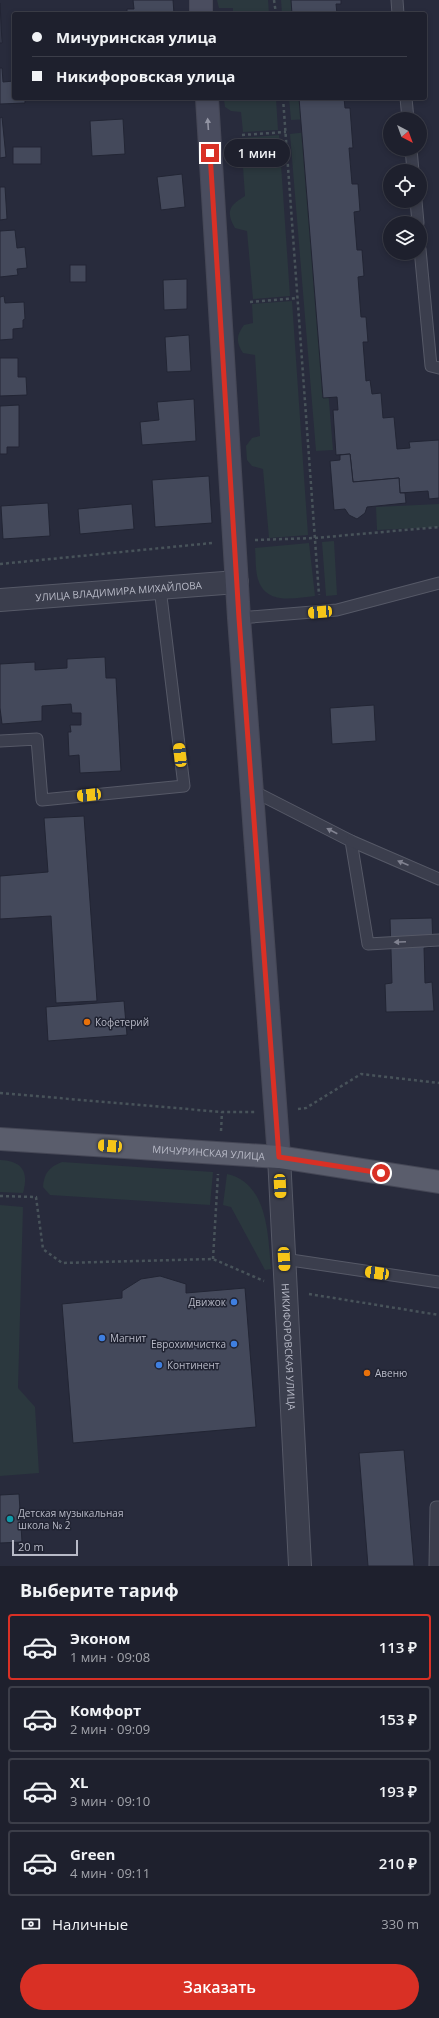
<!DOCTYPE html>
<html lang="ru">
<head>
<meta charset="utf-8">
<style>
  :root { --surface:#1e202d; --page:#262835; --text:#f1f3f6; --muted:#a1a3aa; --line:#3c3e49; --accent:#d93025 }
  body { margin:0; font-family:"Open Sans",sans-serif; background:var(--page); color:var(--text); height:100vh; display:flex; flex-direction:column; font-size:15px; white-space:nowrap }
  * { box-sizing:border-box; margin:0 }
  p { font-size:13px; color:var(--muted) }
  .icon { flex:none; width:22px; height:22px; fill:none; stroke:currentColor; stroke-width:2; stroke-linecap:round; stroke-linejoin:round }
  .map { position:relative; height:1566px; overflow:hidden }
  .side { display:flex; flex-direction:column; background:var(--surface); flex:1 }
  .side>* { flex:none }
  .guide { position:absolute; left:12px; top:12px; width:415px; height:88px; border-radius:4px; box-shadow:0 2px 6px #0003,0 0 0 1px var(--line); display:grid; align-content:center; height:88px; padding:0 20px; background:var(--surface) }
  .needle { width:26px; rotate:139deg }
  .controls { position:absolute; left:383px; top:112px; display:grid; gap:8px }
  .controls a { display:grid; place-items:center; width:44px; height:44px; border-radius:50%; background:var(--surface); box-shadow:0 2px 6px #0003,0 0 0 1px var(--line); font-size:20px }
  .scale { position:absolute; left:12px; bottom:10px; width:66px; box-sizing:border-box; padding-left:4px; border:2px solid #b8bac7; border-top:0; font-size:11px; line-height:14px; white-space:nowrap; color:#b8bac7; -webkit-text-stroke:3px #202332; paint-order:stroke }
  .end { position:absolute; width:18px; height:18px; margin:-9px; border:5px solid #d93025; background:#fff; box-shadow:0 0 0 2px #fff }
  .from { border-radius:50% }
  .bubble { position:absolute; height:28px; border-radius:14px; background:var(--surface); box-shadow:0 2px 6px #0003,0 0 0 1px var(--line); font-size:13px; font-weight:600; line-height:28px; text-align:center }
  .car { position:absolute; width:12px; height:24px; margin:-12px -6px; border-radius:5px; box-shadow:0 0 3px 1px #0007; background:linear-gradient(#f5c518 24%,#345 0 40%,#f5c518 0 76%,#345 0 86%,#f5c518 0) }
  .guide b { display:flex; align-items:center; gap:14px; height:38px; font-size:15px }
  .guide b+b { border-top:1px solid var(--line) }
  .guide i { width:10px; height:10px; background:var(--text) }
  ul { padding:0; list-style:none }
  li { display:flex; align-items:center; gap:12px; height:66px; margin:0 8px 6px; padding:0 12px; border:2px solid var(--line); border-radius:4px }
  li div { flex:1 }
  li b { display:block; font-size:15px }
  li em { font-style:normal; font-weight:600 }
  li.current { border-color:var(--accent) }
  li>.icon { width:36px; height:36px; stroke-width:1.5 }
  h2 { padding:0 20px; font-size:18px; line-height:48px }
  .pay { display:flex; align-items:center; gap:10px; height:44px; padding:0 20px; font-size:15px }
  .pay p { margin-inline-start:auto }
  .primary-button { display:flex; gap:8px; margin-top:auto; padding:8px 20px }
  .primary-button a { flex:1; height:46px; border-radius:24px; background:var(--accent); color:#fff; font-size:16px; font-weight:600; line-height:46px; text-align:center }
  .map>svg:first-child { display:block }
</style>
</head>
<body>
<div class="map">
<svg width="439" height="1566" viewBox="0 0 439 1566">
  <rect width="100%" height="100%" fill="#282b3c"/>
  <g fill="#2b383e">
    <path d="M217,0h51l1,14h-36v-6h-14z"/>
    <path d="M281,0h19l1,14h-19z"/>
    <path d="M226,98h50l2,32 -35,2 -2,-20 -10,-1 -6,-4 -1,-7z"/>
    <path d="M289,98h19l2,21 -19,1z"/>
    <path d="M307,132l26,318 -17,1 -26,-317z"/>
    <path d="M279,135l11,161 -37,3 -6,-68 -12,-3c-10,-17 -5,-23 10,-32l-4,-58z"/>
    <path d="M292,301l16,234 -39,3 -6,-69 -11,-3 -5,-6 -1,-14 6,-8 8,-2 -5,-81 -12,-2c-7,-11 -7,-17 1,-28l9,-2 -1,-19z"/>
    <path d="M439,504v23l-62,3 -1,-23z"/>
    <path d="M334,541l3,54 -11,1 -4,-54z"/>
    <path d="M309,543l6,53c-19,2 -47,9 -56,-14 -4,-9 -3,-24 -4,-34z"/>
    <path d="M0,1160c22,1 29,11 23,33l-23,-1z"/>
    <path d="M62,1162l151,10 -3,33 -160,-10 -7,-8c1,-14 6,-20 19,-25z"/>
    <path d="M227,1174c41,9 41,61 44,95l-6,1 -34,-63 -8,-2z"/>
    <path d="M0,1205l23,2 -5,181 17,19 4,66 -39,3z"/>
  </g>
  <g fill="#44495b" stroke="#222534">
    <path d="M133,0h40l1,14h-47v-5h7z"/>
    <path d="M291,0h50v4h-5l1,10h-45z"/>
    <path d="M0,3l2,40h-2z"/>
    <path d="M0,68h2l1,14 11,-1v17h11v5l-25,1z"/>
    <path d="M299,98h45l1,10h5l3,40h-4l3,36h6l2,27 -6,1 3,38h5l2,26 -6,1 3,40h5l2,25h-5l3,39 4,-1 2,14 9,-1 2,25 11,-1 3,32 13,-1 -1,-6 30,-2v58l-10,1 -1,-8 -28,2 -1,-15 -46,4 -3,-28 -14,1 -3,-45h5l-1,-13 -14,1z"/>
    <path d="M2,117l4,40 -6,1v-40z"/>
    <path d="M123,119l2,35 -33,2 -2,-35z"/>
    <rect x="13" y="147" width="28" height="17"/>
    <path d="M182,174l3,33 -24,3 -4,-33z"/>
    <path d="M0,187h5l2,32 -7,1z"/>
    <path d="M15,230l2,18 8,-1 2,21 -10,1 1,6 -18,2v-46z"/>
    <rect x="70" y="265" width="16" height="17"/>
    <path d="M187,279v30l-23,1 -1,-30z"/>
    <path d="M4,296l1,7 19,-1 1,17 -2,1v8l-10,1v10l-13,1v-43z"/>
    <path d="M189,335l2,36 -24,1 -2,-35z"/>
    <path d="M0,358h18v19h8l1,18 -27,1z"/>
    <path d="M194,399l2,42 -54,4 -2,-23 19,-2 -2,-18z"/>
    <path d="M19,405v42h-12v7h-7v-48z"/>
    <path d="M350,454l3,28 46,-4 1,15h5l1,10 -39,4 -2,6 -8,6 -8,-4 -4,-6 -11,1 -4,-49 10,-1v-5z"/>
    <path d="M209,476l3,47 -57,4 -3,-47z"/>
    <path d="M48,503l2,33 -47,3 -2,-33z"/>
    <path d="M132,504l2,25 -54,5 -2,-25z"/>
    <path d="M105,657l1,21h10l5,93 -41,2 -1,-18 -10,1 -1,-24h3l-1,-7h11v-12h-9l-1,-9 -29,2v15l-40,3 -2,-16v-44l35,-2v8l32,-2v-9z"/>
    <path d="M374,705l2,36 -44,3 -2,-36z"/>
    <path d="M84,816l13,185 -41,2 -5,-87 -51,3v-43l48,-4 -4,-54z"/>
    <path d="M432,918l1,29 -9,1 1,35 7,-1 2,29 -48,1 -1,-28 7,-1 -2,-64z"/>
    <path d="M124,1001l3,34 -79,6 -2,-34z"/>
    <path d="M160,1276l26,8v9l59,-5 11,139 -183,16 -11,-139 60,-6v-7l19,-12z"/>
    <path d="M404,1450l10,116h-46l-9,-113z"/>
    <path d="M19,1494l3,48 -22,1v-48z"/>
  </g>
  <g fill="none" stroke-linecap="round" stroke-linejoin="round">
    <g stroke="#565967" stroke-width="13">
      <g id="service">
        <path d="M397,0l1,14"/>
        <path d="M406,98l2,21"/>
        <path d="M411,149l2,22"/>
        <path d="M416,201l2,22"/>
        <path d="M420,249l11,117 8,2"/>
        <path d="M239,618l98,-8 102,-27"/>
        <path d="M0,741l37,-2 5,61 142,-14 -24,-198"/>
        <path d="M251,790l100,51 17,103 71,-4"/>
        <path d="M351,841l88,38"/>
        <path d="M284,1259l155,23"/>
        <path d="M435,1566l1,-59h3"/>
      </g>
    </g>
    <g stroke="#565967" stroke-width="24">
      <g id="minor">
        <path id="s1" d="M0,600l237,-18"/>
        <path id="s2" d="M279,1157l21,409"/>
      </g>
    </g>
    <g stroke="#454756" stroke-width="24">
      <g id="secondary">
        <path d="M201,0v14"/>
        <path d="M207,98l32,520 40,539"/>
      </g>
    </g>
    <g stroke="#454756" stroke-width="24">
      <g id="primary">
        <path id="s3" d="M0,1139l279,18 160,25"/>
      </g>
    </g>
    <g stroke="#48535a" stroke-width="2.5" stroke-dasharray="3 3" stroke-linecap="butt">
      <path d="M274,0l2,14"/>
      <path d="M283,98l36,497"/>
      <path d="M242,135l44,-3"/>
      <path d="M250,302l48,-4"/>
      <path d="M255,540l60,-2 124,-11"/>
      <path d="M0,564l212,-21"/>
      <path d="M0,1093l222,19h33"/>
      <path d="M298,1109l8,-1 55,-34 78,9"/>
      <path d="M221,1131l1,-19"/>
      <path d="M0,1196l36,1 7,52 19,14 151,-4 51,22"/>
      <path d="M213,1259l5,-85"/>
      <path d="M309,1294l130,21"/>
    </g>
    <use href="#service" stroke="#3b3e4d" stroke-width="11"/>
    <use href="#minor" stroke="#3b3e4d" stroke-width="22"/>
    <use href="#secondary" stroke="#4a4d5f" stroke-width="22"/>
    <use href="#primary" stroke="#5a5d6c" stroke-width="22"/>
  </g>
  <defs><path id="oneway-solid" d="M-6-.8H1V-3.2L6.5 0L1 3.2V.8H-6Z"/></defs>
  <use fill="#9294a3" href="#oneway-solid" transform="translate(208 124) rotate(-94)"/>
  <g fill="#808290">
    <use href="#oneway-solid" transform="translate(332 831) rotate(-153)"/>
    <use href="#oneway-solid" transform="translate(403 863) rotate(-157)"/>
    <use href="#oneway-solid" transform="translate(400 942) rotate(177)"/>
  </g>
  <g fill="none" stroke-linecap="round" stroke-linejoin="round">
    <path stroke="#d93025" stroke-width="5" d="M210,153l29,465 40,539 102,16"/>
  </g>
  <g fill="#e8710a" stroke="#202332" stroke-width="1.5">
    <circle cx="87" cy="1022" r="4"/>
    <circle cx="367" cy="1373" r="4"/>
  </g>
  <g fill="#3f7fe0" stroke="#202332" stroke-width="1.5">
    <circle cx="234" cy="1302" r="4"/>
    <circle cx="102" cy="1338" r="4"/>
    <circle cx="234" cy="1344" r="4"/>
    <circle cx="159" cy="1365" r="4"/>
  </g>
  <circle fill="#0f9aa8" stroke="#202332" stroke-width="1.5" cx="10" cy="1519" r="4"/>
  <g text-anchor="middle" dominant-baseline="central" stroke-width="3" stroke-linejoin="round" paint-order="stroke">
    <g font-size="10" fill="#b8bac7" stroke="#202332">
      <text stroke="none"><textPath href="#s1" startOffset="119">УЛИЦА ВЛАДИМИРА МИХАЙЛОВА</textPath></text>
      <text stroke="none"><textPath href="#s3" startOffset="209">МИЧУРИНСКАЯ УЛИЦА</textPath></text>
      <text stroke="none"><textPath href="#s2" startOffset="190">НИКИФОРОВСКАЯ УЛИЦА</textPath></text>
    </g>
    <g font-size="10" fill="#b8bac7" stroke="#202332" text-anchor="start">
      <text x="95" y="1022">Кофетерий</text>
      <text x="226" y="1302" text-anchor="end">Движок</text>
      <text x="110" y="1338">Магнит</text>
      <text x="226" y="1344" text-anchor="end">Еврохимчистка</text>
      <text x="167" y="1365">Континент</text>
      <text x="375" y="1373">Авеню</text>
      <text x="18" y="1513">Детская музыкальная<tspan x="18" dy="12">школа № 2</tspan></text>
    </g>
  </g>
</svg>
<div class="controls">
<a><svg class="needle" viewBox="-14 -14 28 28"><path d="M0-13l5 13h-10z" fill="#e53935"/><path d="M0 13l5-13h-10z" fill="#a1a3aa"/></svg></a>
<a><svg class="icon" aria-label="locate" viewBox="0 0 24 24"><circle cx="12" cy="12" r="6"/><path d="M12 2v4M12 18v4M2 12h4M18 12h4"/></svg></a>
<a><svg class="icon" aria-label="layers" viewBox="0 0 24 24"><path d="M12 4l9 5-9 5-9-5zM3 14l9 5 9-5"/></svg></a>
</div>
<div class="scale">20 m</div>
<i class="end from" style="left:381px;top:1173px"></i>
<i class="end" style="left:210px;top:153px"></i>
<div class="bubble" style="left:224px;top:139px;width:66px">1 мин</div>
<i class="car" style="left:320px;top:612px;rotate:265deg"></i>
<i class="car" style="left:180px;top:755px;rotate:353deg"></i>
<i class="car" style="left:89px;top:795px;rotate:264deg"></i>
<i class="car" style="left:110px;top:1146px;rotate:274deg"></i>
<i class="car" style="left:280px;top:1186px;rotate:177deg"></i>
<i class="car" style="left:284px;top:1259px;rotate:177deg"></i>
<i class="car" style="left:377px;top:1273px;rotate:278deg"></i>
<div class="guide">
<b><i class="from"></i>Мичуринская улица</b>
<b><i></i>Никифоровская улица</b>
</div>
</div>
<section class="side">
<h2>Выберите тариф</h2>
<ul>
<li class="current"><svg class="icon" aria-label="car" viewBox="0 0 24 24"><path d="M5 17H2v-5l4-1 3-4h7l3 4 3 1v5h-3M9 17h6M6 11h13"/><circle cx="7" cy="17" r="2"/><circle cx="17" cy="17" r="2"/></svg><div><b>Эконом</b><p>1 мин · 09:08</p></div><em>113 ₽</em></li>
<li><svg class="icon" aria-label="car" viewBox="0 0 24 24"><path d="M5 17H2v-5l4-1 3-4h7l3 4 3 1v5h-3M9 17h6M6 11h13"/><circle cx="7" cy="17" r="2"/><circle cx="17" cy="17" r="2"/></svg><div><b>Комфорт</b><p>2 мин · 09:09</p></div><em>153 ₽</em></li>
<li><svg class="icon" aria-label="car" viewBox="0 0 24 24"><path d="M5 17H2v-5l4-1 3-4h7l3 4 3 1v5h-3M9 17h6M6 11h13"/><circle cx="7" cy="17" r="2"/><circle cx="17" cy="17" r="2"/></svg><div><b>XL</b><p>3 мин · 09:10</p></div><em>193 ₽</em></li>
<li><svg class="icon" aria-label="car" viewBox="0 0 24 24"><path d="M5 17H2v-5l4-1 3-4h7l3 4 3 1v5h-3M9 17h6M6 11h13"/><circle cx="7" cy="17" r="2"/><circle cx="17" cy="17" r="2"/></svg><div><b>Green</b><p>4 мин · 09:11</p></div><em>210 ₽</em></li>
</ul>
<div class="pay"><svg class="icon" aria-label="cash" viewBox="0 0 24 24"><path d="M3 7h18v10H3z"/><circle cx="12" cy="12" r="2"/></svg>Наличные<p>330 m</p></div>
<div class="primary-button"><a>Заказать</a></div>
</section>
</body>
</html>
